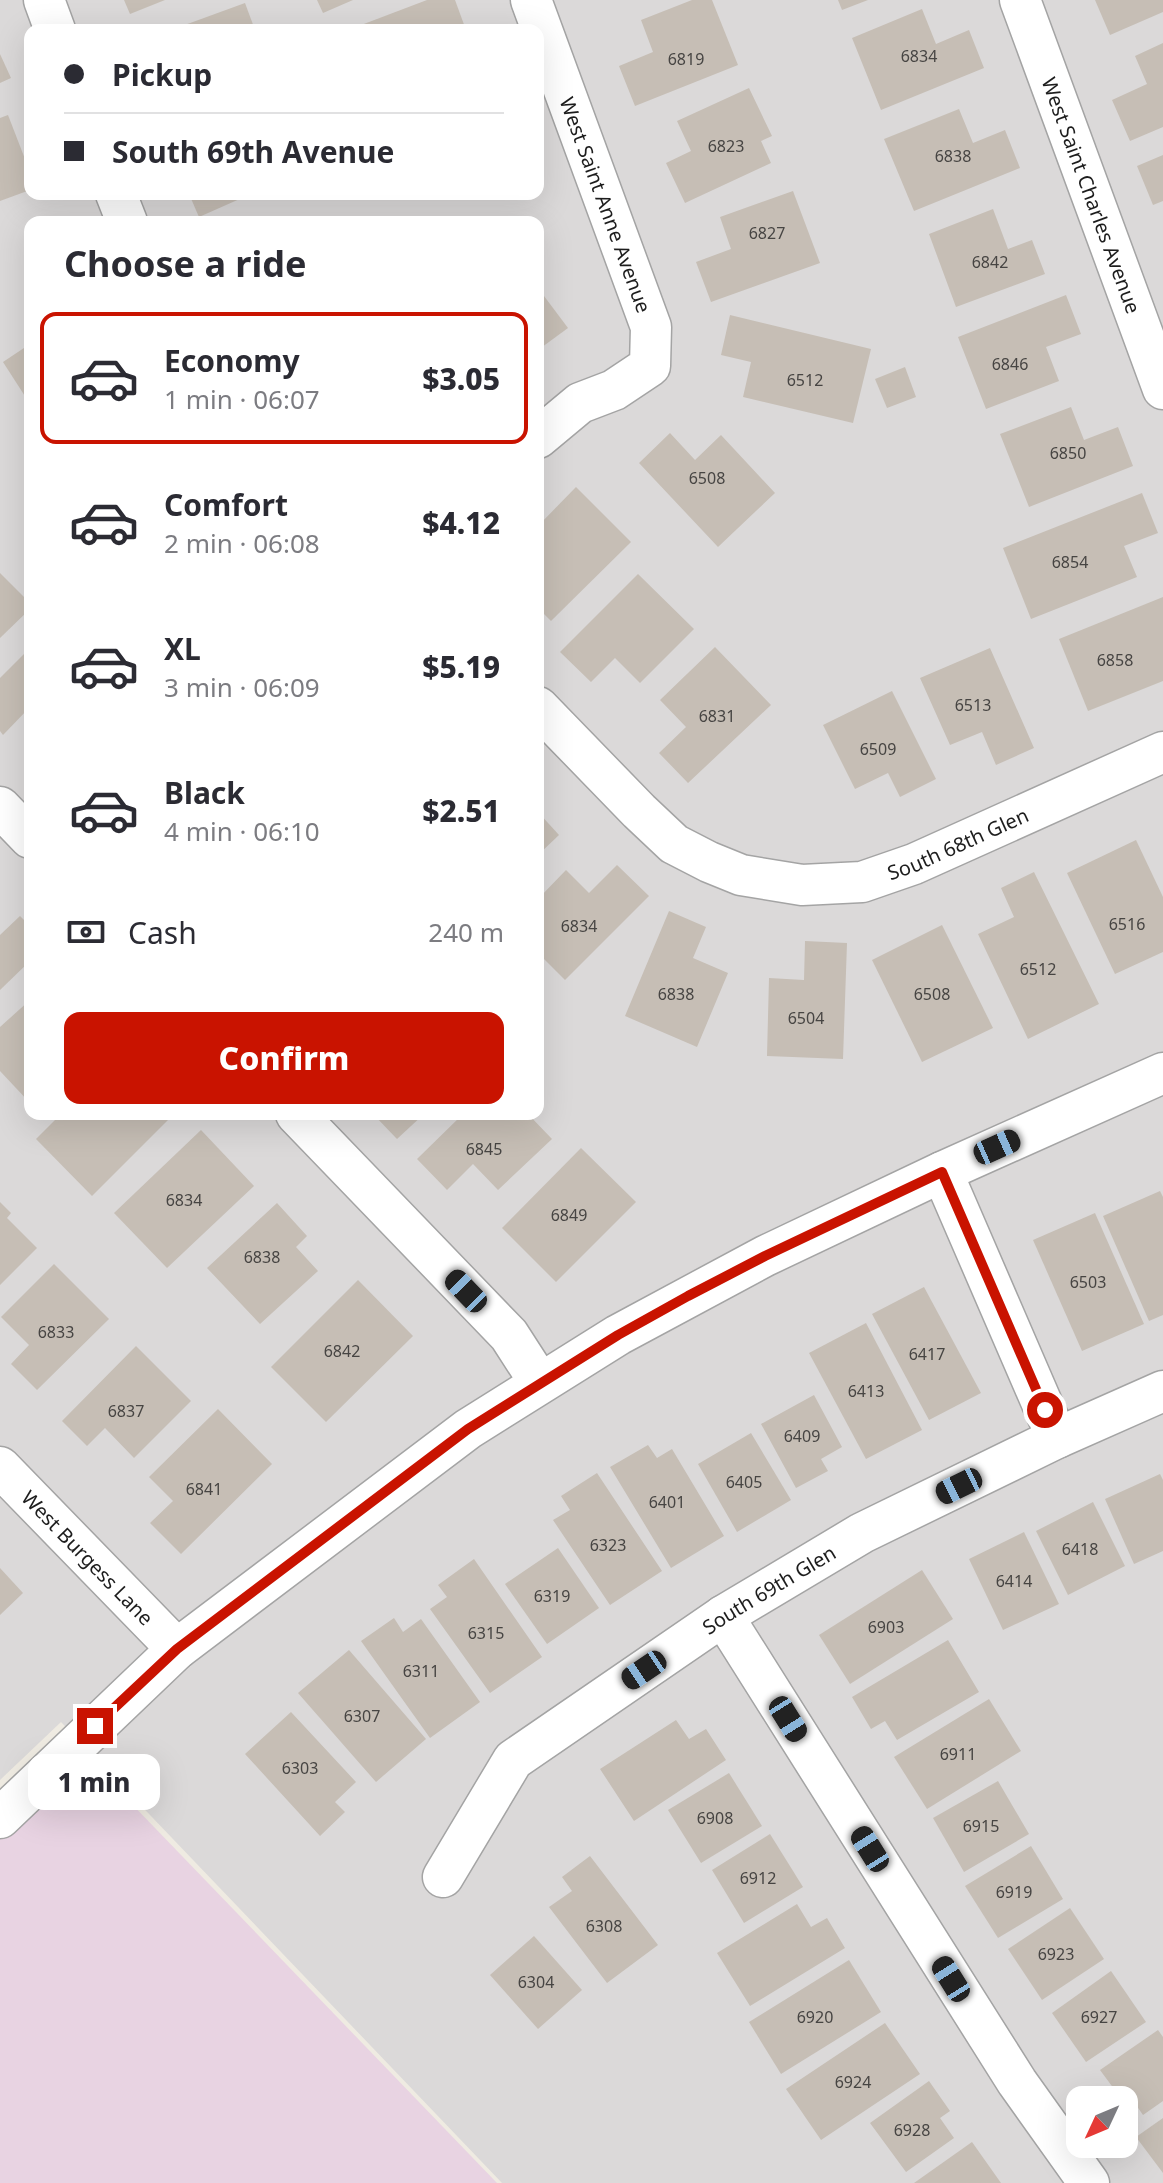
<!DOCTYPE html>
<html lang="en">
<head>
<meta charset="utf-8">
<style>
  :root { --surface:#fff; --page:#f7f7f7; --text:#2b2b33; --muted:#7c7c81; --line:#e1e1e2; --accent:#c91300 }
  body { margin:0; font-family:"Noto Sans",sans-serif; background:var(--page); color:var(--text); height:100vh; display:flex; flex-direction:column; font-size:30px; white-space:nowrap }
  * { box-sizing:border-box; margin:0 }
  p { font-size:26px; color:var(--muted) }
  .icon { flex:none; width:44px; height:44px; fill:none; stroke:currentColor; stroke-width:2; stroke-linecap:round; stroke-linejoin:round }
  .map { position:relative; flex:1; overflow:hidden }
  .details { position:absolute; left:24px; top:216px; width:520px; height:904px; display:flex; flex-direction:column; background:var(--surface); border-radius:16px; box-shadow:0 8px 32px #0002 }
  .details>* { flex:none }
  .hud { position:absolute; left:24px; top:24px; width:520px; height:176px; border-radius:16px; box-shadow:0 8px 32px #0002; display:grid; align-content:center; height:176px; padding:0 40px; background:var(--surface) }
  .needle { width:52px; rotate:226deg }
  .fabs { position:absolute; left:1066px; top:2086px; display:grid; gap:16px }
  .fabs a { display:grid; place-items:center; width:72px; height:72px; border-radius:16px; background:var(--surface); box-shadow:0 8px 32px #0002; font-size:40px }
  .end { position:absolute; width:36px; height:36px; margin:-18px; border:10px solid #c91300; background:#fff; box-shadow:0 0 0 4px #fff }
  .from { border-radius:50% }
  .bubble { position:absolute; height:56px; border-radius:16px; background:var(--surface); box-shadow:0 8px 32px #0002; font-size:26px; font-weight:800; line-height:56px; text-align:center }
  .car { position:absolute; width:24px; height:48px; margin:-24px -12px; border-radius:10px; box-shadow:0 0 6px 2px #0007; background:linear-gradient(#222 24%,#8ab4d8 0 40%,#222 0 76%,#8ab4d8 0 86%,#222 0) }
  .hud b { display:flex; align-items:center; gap:28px; height:76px; font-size:30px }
  .hud b+b { border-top:2px solid var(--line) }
  .hud i { width:20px; height:20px; background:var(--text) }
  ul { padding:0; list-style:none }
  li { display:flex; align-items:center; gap:24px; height:132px; margin:0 16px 12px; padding:0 24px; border:4px solid transparent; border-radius:16px }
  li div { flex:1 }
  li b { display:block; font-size:30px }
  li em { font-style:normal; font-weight:800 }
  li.active { border-color:var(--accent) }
  li>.icon { width:72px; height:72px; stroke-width:1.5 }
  h2 { padding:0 40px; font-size:36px; line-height:96px }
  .pay { display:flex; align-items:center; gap:20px; height:88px; padding:0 40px; font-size:30px }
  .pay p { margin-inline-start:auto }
  .primary-button { display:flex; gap:16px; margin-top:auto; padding:16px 40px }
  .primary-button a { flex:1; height:92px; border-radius:16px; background:var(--accent); color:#fff; font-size:32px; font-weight:800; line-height:92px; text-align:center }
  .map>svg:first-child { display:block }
</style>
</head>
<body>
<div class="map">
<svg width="1163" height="2183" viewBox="0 0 1163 2183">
  <rect width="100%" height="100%" fill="#efebe2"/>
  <path fill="#dbd9d9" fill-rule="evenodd" d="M0,0h1163v2183h-661l-441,-461 -61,58zM30,30h508v164h-508zM30,222h508v892h-508zM1080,2100h44v44h-44z"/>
  <path fill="#e8d3e2" d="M75,1745l422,438h-497v-365z"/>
  <g fill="#c6beb5">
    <path d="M124,0h41l-35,14z"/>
    <path d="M317,0h36l-30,13z"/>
    <path d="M427,0h28l11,30h-118z"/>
    <path d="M692,0h20l26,65 -103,41 -16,-40 34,-14 -12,-32z"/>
    <path d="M838,0h30l-26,10z"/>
    <path d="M1095,0h68v12l-53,23z"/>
    <path d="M245,3l10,27h-84z"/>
    <path d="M922,9l14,35 33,-14 15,38 -103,42 -29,-72z"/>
    <path d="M1163,43v84l-33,14 -18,-41 35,-16 -12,-28z"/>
    <path d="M0,54l11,24 -11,5z"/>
    <path d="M749,88l23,48 -11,5 10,22 -86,40 -19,-40 25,-12 -14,-30z"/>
    <path d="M959,109l14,34 32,-13 15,38 -106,43 -30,-72z"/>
    <path d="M8,115l22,57v18l-30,11v-83z"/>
    <path d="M1163,155v46l-10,4 -16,-39z"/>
    <path d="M793,191l27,72 -109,39 -15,-40 35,-13 -11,-32z"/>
    <path d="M189,194h62l-52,23z"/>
    <path d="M993,209l15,40 24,-9 13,34 -89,33 -27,-73z"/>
    <path d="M538,288l30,40 -30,22z"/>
    <path d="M1066,295l15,39 -35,13 13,34 -73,28 -28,-72z"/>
    <path d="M730,315l141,34 -18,74 -110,-26 8,-35 -30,-7z"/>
    <path d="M30,344v60l-27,-42z"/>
    <path d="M905,367l11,30 -29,11 -12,-29z"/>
    <path d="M1071,407l13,33 34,-13 15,39 -104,41 -29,-73z"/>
    <path d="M670,433l25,27 26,-25 54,58 -57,54 -79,-84z"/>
    <path d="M576,487l55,55 -80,79 -13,-13v-82z"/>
    <path d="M1142,493l16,40 -34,13 13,31 -106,42 -28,-71z"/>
    <path d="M0,573l30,30v6l-30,29z"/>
    <path d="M638,574l56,55 -54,54 -25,-25 -24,24 -31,-30z"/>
    <path d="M1163,597v84l-75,30 -29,-72z"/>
    <path d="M715,647l56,58 -83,78 -29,-30 27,-26 -26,-27z"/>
    <path d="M30,648v59l-27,28 -3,-4v-53z"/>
    <path d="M990,648l44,100 -38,17 -14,-33 -32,13 -30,-67z"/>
    <path d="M892,691l44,88 -36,18 -12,-24 -33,16 -32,-64z"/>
    <path d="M538,812l21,23 -21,20z"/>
    <path d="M1136,840l27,57v55l-48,22 -48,-101z"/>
    <path d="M617,865l32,31 -84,84 -27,-27v-54l28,-29 23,23z"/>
    <path d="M1034,872l65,132 -71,35 -50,-105 36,-17 -13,-29z"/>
    <path d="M669,911l37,16 -13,31 35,15 -31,74 -72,-31z"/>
    <path d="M20,916l10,10v35l-30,29v-55z"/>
    <path d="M942,925l51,103 -71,34 -50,-102z"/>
    <path d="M805,941l42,2 -4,116 -76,-3 2,-78 35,2z"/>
    <path d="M30,1000v103l-30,-32v-44z"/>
    <path d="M61,1114h113l-82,82 -56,-57z"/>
    <path d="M373,1114h51l-27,25z"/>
    <path d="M463,1114h65l24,25 -54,51 -25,-26 -26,26 -30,-31z"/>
    <path d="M201,1130l53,56 -87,82 -53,-55z"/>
    <path d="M581,1148l55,54 -80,80 -54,-54z"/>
    <path d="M1160,1191l3,6v118l-14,6 -46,-105z"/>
    <path d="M0,1202l11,11 -4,5 30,30 -37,37z"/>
    <path d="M277,1203l30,33 -11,11 22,24 -58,53 -53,-56z"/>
    <path d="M1095,1213l49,111 -62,27 -49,-111z"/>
    <path d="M54,1264l55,55 -72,71 -26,-26 18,-19 -28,-28z"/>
    <path d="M358,1280l55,56 -87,86 -55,-55z"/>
    <path d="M924,1287l57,106 -52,27 -57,-106z"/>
    <path d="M866,1323l56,107 -56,29 -57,-106z"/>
    <path d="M136,1346l55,55 -57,57 -29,-30 -18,18 -25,-25z"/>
    <path d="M814,1395l28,52 -21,12 7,12 -32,17 -35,-64z"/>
    <path d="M218,1409l54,55 -91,90 -31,-31 23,-22 -24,-24z"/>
    <path d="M751,1433l40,67 -54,32 -39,-68z"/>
    <path d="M648,1445l9,13 15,-9 52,87 -53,32 -61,-101z"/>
    <path d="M597,1473l65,98 -52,34 -57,-85 17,-10 -9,-14z"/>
    <path d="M1160,1474l3,6v71l-29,13 -29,-65z"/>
    <path d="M1093,1502l32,64 -57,29 -32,-64z"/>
    <path d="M1024,1532l35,72 -56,26 -34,-71z"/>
    <path d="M558,1548l41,60 -52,36 -42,-60z"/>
    <path d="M474,1559l68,98 -52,36 -60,-84 17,-12 -9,-12z"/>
    <path d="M0,1568l23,25 -23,22z"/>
    <path d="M922,1570l31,49 -103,65 -31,-49z"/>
    <path d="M394,1618l9,14 18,-13 59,83 -50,36 -69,-97z"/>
    <path d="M948,1640l31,52 -82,48 -12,-19 -14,8 -19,-32z"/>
    <path d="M349,1650l77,89 -50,43 -78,-89z"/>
    <path d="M989,1699l32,52 -94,58 -33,-52z"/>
    <path d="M291,1712l65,70 -21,20 10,10 -25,24 -75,-82z"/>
    <path d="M676,1720l13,19 17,-10 20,31 -92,61 -34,-52z"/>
    <path d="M729,1773l33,53 -61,37 -33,-53z"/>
    <path d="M998,1781l31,53 -65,38 -31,-54z"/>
    <path d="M770,1834l33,53 -59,36 -32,-53z"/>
    <path d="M1031,1846l32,53 -65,39 -33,-52z"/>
    <path d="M590,1856l68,89 -51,38 -58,-76 23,-16 -10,-14z"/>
    <path d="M797,1904l14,23 16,-9 18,30 -95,58 -33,-53z"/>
    <path d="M1070,1908l34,51 -62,41 -34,-51z"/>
    <path d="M534,1936l48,54 -44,39 -48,-54z"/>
    <path d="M849,1960l32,52 -100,62 -32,-52z"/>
    <path d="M1111,1971l35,51 -60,40 -34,-49z"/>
    <path d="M885,2023l35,51 -99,66 -35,-51z"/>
    <path d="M1158,2030l5,7v64l-20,14 -16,-23 -7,5 -20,-27z"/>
    <path d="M929,2081l21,30 -10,7 14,20 -48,34 -36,-49z"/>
    <path d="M1163,2118v55l-27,-36z"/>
    <path d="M972,2142l29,41h-87z"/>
  </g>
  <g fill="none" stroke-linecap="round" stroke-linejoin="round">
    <g stroke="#a4a4a4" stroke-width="43">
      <g id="minor">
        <path d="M44,0l11,30"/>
        <path id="s1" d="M531,0l120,327 -1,39 -36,24 -34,13 -42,35"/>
        <path id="s2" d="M1020,0l143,389"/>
        <path d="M116,194l11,28"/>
        <path id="s3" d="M538,707l101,104 35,33 35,18 32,13 61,10 60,-3 52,-18 249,-112"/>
        <path d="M0,807l30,31"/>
        <path d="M296,1114l213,221 31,48"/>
        <path d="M942,1172l115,266"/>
        <path id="s4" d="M0,1467l177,182"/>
        <path d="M723,1616l294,466 72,101"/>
        <path d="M0,1818l177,-169 291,-220 150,-94 147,-79 177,-84 221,-99"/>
        <path id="s5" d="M443,1877l70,-117 210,-144 139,-83 195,-95 106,-47"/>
      </g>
    </g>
    <use href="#minor" stroke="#fff" stroke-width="40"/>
  </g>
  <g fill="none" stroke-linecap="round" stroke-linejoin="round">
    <path stroke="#c91300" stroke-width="10" d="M95,1726l82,-77 291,-220 150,-94 70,-39 77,-40 177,-84 103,238"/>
  </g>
  <g text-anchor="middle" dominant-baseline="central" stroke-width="6" stroke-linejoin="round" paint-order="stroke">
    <g font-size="16" fill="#474543">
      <text x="919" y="56">6834</text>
      <text x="686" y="59">6819</text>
      <text x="726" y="146">6823</text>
      <text x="953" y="156">6838</text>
      <text x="767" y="233">6827</text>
      <text x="990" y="262">6842</text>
      <text x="1010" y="364">6846</text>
      <text x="805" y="380">6512</text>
      <text x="1068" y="453">6850</text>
      <text x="707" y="478">6508</text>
      <text x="1070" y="562">6854</text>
      <text x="1115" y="660">6858</text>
      <text x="973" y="705">6513</text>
      <text x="717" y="716">6831</text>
      <text x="878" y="749">6509</text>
      <text x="1127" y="924">6516</text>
      <text x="579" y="926">6834</text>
      <text x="1038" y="969">6512</text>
      <text x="676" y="994">6838</text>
      <text x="932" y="994">6508</text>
      <text x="806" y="1018">6504</text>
      <text x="484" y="1149">6845</text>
      <text x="184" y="1200">6834</text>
      <text x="569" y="1215">6849</text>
      <text x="262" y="1257">6838</text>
      <text x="1088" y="1282">6503</text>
      <text x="56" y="1332">6833</text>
      <text x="342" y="1351">6842</text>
      <text x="927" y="1354">6417</text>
      <text x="866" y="1391">6413</text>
      <text x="126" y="1411">6837</text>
      <text x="802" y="1436">6409</text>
      <text x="744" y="1482">6405</text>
      <text x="204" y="1489">6841</text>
      <text x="667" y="1502">6401</text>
      <text x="608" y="1545">6323</text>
      <text x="1080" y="1549">6418</text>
      <text x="1014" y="1581">6414</text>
      <text x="552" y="1596">6319</text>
      <text x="886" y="1627">6903</text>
      <text x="486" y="1633">6315</text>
      <text x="421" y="1671">6311</text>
      <text x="362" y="1716">6307</text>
      <text x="958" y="1754">6911</text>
      <text x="300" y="1768">6303</text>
      <text x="715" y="1818">6908</text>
      <text x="981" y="1826">6915</text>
      <text x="758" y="1878">6912</text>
      <text x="1014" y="1892">6919</text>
      <text x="604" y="1926">6308</text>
      <text x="1056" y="1954">6923</text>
      <text x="536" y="1982">6304</text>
      <text x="815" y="2017">6920</text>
      <text x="1099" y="2017">6927</text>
      <text x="853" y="2082">6924</text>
      <text x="912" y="2130">6928</text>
    </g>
    <g font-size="20" fill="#1d1d1d" stroke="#fff">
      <text stroke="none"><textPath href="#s2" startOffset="208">West Saint Charles Avenue</textPath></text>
      <text stroke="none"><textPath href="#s1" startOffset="218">West Saint Anne Avenue</textPath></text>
      <text stroke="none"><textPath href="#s3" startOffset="492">South 68th Glen</textPath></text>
      <text stroke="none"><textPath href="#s4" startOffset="126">West Burgess Lane</textPath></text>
      <text stroke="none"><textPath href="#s5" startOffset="444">South 69th Glen</textPath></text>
    </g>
  </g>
</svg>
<div class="fabs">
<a><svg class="needle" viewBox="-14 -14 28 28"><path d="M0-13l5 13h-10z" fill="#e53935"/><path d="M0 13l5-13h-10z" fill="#7c7c81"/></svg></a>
</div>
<i class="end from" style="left:1045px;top:1410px"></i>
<i class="end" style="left:95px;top:1726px"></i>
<div class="bubble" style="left:28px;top:1754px;width:132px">1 min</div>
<i class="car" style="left:997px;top:1147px;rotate:66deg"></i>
<i class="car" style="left:466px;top:1291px;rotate:316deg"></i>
<i class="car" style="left:959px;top:1486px;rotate:244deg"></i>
<i class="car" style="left:644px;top:1670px;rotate:236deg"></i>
<i class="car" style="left:788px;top:1719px;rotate:148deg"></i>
<i class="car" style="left:870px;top:1849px;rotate:328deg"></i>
<i class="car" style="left:951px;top:1979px;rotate:328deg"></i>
<div class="hud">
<b><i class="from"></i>Pickup</b>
<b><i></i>South 69th Avenue</b>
</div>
<section class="details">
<h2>Choose a ride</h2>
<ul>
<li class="active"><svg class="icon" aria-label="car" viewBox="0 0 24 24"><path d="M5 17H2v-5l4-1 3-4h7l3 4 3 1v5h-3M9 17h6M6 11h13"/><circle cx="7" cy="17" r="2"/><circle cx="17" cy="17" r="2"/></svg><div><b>Economy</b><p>1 min · 06:07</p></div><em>$3.05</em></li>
<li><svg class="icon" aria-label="car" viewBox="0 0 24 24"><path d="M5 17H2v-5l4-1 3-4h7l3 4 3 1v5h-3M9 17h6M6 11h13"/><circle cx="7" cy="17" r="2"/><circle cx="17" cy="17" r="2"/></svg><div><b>Comfort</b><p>2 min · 06:08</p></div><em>$4.12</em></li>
<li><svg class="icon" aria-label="car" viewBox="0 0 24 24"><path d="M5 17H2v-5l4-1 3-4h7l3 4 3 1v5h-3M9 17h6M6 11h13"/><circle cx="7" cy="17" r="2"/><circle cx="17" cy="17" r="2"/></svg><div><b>XL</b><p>3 min · 06:09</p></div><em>$5.19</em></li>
<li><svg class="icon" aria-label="car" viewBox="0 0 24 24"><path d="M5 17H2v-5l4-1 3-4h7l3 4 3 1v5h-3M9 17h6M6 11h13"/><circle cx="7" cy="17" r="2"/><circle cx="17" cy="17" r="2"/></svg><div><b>Black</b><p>4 min · 06:10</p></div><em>$2.51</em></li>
</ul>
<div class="pay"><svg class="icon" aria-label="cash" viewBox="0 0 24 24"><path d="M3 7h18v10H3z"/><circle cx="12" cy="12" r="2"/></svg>Cash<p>240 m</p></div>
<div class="primary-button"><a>Confirm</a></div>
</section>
</div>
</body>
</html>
